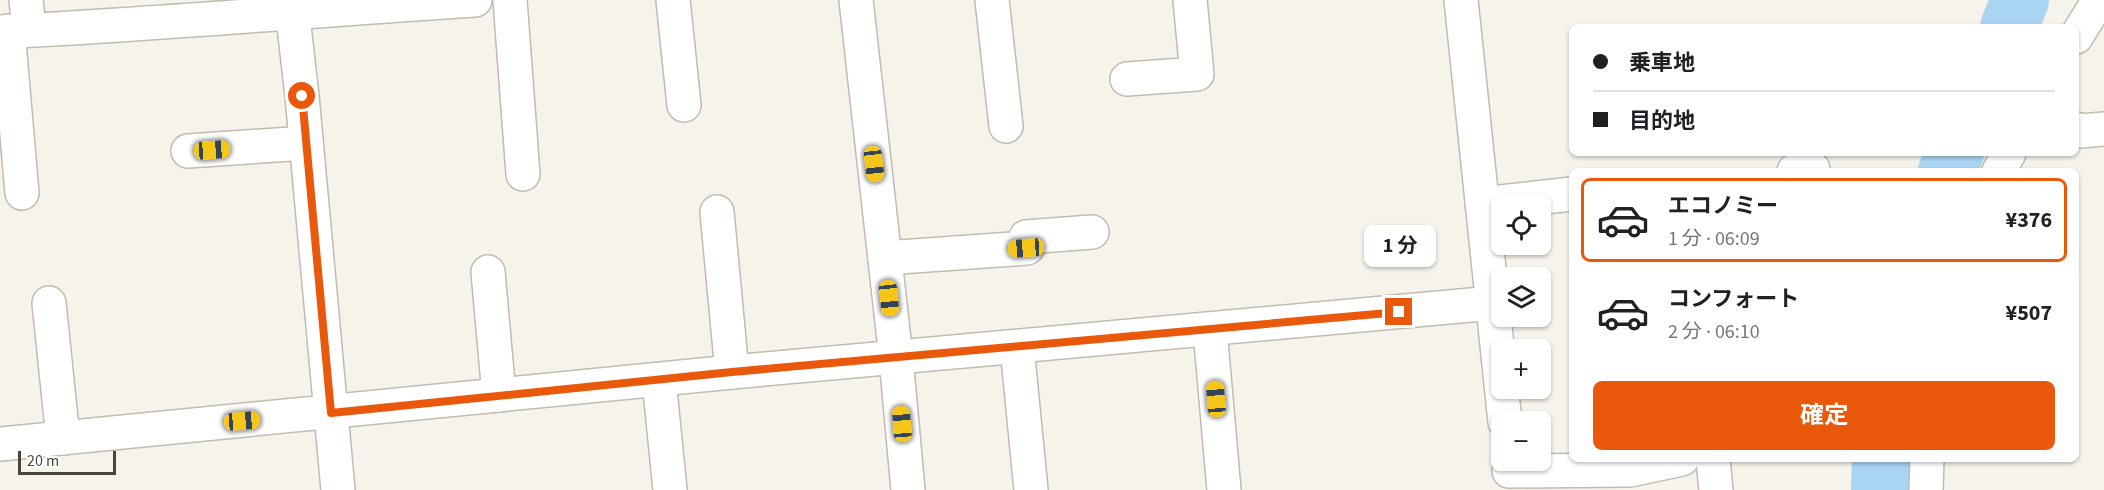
<!DOCTYPE html>
<html lang="ja">
<head>
<meta charset="utf-8">
<style>
  :root { --surface:#fff; --page:#f6f6f6; --text:#202124; --muted:#757577; --line:#e0e0e0; --accent:#ea580c }
  body { margin:0; font-family:"Source Sans 3","Noto Sans JP",sans-serif; background:var(--page); color:var(--text); height:100vh; display:flex; flex-direction:column; font-size:22px; white-space:nowrap }
  * { box-sizing:border-box; margin:0 }
  p { font-size:20px; color:var(--muted) }
  .icon { flex:none; width:33px; height:33px; fill:none; stroke:currentColor; stroke-width:2; stroke-linecap:round; stroke-linejoin:round }
  .map { position:relative; flex:1; overflow:hidden }
  .panel { position:absolute; left:1569px; top:168px; width:510px; height:294px; display:flex; flex-direction:column; background:var(--surface); border-radius:9px; box-shadow:0 2px 4px #0004 }
  .panel>* { flex:none }
  .guide { position:absolute; left:1569px; top:24px; width:510px; height:132px; border-radius:9px; box-shadow:0 2px 4px #0004; display:grid; align-content:center; height:132px; padding:0 24px; background:var(--surface) }
  .controls { position:absolute; left:1491px; top:195px; display:grid; gap:12px }
  .controls a { display:grid; place-items:center; width:60px; height:60px; border-radius:9px; background:var(--surface); box-shadow:0 2px 4px #0004; font-size:30px }
  .scale { position:absolute; left:18px; bottom:15px; width:98px; box-sizing:border-box; padding-left:6px; border:3px solid #4b4439; border-top:0; font-size:16px; line-height:21px; white-space:nowrap; color:#4b4439; -webkit-text-stroke:4px #fff; paint-order:stroke }
  .end { position:absolute; width:27px; height:27px; margin:-14px; border:8px solid #ea580c; background:#fff; box-shadow:0 0 0 3px #fff }
  .from { border-radius:50% }
  .bubble { position:absolute; height:42px; border-radius:9px; background:var(--surface); box-shadow:0 2px 4px #0004; font-size:20px; font-weight:700; line-height:42px; text-align:center }
  .car { position:absolute; width:18px; height:36px; margin:-18px -9px; border-radius:8px; box-shadow:0 0 4px 2px #0007; background:linear-gradient(#f5c518 24%,#345 0 40%,#f5c518 0 76%,#345 0 86%,#f5c518 0) }
  .guide b { display:flex; align-items:center; gap:21px; height:57px; font-size:22px }
  .guide b+b { border-top:2px solid var(--line) }
  .guide i { width:15px; height:15px; background:var(--text) }
  ul { padding:10px 0 0; list-style:none }
  li { display:flex; align-items:center; gap:18px; height:84px; margin:0 12px 9px; padding:0 12px; border:3px solid transparent; border-radius:9px }
  li div { flex:1 }
  li b { display:block; font-size:22px }
  li em { font-style:normal; font-weight:700 }
  li.active { border-color:var(--accent) }
  li>.icon { width:54px; height:54px; stroke-width:1.5 }
  .primary-button { display:flex; gap:12px; margin-top:auto; padding:12px 24px }
  .primary-button a { flex:1; height:69px; border-radius:9px; background:var(--accent); color:#fff; font-size:24px; font-weight:700; line-height:69px; text-align:center }
  .map>svg:first-child { display:block }
</style>
</head>
<body>
<div class="map">
<svg width="2104" height="490" viewBox="0 0 2104 490">
  <rect width="100%" height="100%" fill="#f6f3ec"/>
  <g fill="none" stroke-linecap="round" stroke-linejoin="round">
    <g stroke="#a9d4f2" stroke-width="58">
      <path d="M2009,27l11,-27"/>
      <path d="M1947,171l8,-18"/>
      <path d="M1880,490l1,-31"/>
    </g>
    <g stroke="#c2bbae" stroke-width="36">
      <g id="minor">
        <path d="M26,0l3,29"/>
        <path d="M291,0l11,96 36,394"/>
        <path d="M510,0l13,174"/>
        <path d="M673,0l11,105"/>
        <path d="M856,0l40,358 12,132"/>
        <path d="M992,0l14,126"/>
        <path d="M1461,0l44,422"/>
        <path d="M8,31l14,162"/>
        <path d="M0,32c158,-8 317,-22 475,-32"/>
        <path d="M2076,37l23,-37"/>
        <path d="M1127,79l70,-5 -7,-74"/>
        <path d="M2076,129l5,2 23,-2"/>
        <path d="M188,151l118,-8"/>
        <path d="M1794,171l19,-2"/>
        <path d="M1999,171l10,-18"/>
        <path d="M1482,204l90,-10"/>
        <path d="M717,212l15,160"/>
        <path d="M885,258l142,-10 -1,-11 66,-5"/>
        <path d="M488,272l11,123"/>
        <path d="M49,303l14,135"/>
        <path d="M1210,330l14,160"/>
        <path d="M1017,347l14,143"/>
        <path d="M659,380l11,110"/>
        <path d="M0,444l732,-72 761,-69"/>
        <path d="M1713,459l3,31"/>
        <path d="M1509,471l121,-1 52,-11"/>
        <path d="M1926,490l1,-31"/>
      </g>
    </g>
    <use href="#minor" stroke="#fff" stroke-width="33"/>
  </g>
  <g fill="none" stroke-linecap="round" stroke-linejoin="round">
    <path stroke="#ea580c" stroke-width="8" d="M302,96l29,317 401,-41 667,-60"/>
  </g>
</svg>
<div class="controls">
<a><svg class="icon" aria-label="locate" viewBox="0 0 24 24"><circle cx="12" cy="12" r="6"/><path d="M12 2v4M12 18v4M2 12h4M18 12h4"/></svg></a>
<a><svg class="icon" aria-label="layers" viewBox="0 0 24 24"><path d="M12 4l9 5-9 5-9-5zM3 14l9 5 9-5"/></svg></a>
<a>+</a>
<a>−</a>
</div>
<div class="scale">20 m</div>
<i class="end from" style="left:302px;top:96px"></i>
<i class="end" style="left:1399px;top:312px"></i>
<div class="bubble" style="left:1364px;top:225px;width:72px">1 分</div>
<i class="car" style="left:212px;top:150px;rotate:86deg"></i>
<i class="car" style="left:874px;top:164px;rotate:173deg"></i>
<i class="car" style="left:1026px;top:248px;rotate:266deg"></i>
<i class="car" style="left:889px;top:298px;rotate:174deg"></i>
<i class="car" style="left:1216px;top:399px;rotate:355deg"></i>
<i class="car" style="left:242px;top:421px;rotate:85deg"></i>
<i class="car" style="left:902px;top:424px;rotate:355deg"></i>
<div class="guide">
<b><i class="from"></i>乗車地</b>
<b><i></i>目的地</b>
</div>
<section class="panel">
<ul>
<li class="active"><svg class="icon" aria-label="car" viewBox="0 0 24 24"><path d="M5 17H2v-5l4-1 3-4h7l3 4 3 1v5h-3M9 17h6M6 11h13"/><circle cx="7" cy="17" r="2"/><circle cx="17" cy="17" r="2"/></svg><div><b>エコノミー</b><p>1 分 · 06:09</p></div><em>¥376</em></li>
<li><svg class="icon" aria-label="car" viewBox="0 0 24 24"><path d="M5 17H2v-5l4-1 3-4h7l3 4 3 1v5h-3M9 17h6M6 11h13"/><circle cx="7" cy="17" r="2"/><circle cx="17" cy="17" r="2"/></svg><div><b>コンフォート</b><p>2 分 · 06:10</p></div><em>¥507</em></li>
</ul>
<div class="primary-button"><a>確定</a></div>
</section>
</div>
</body>
</html>
